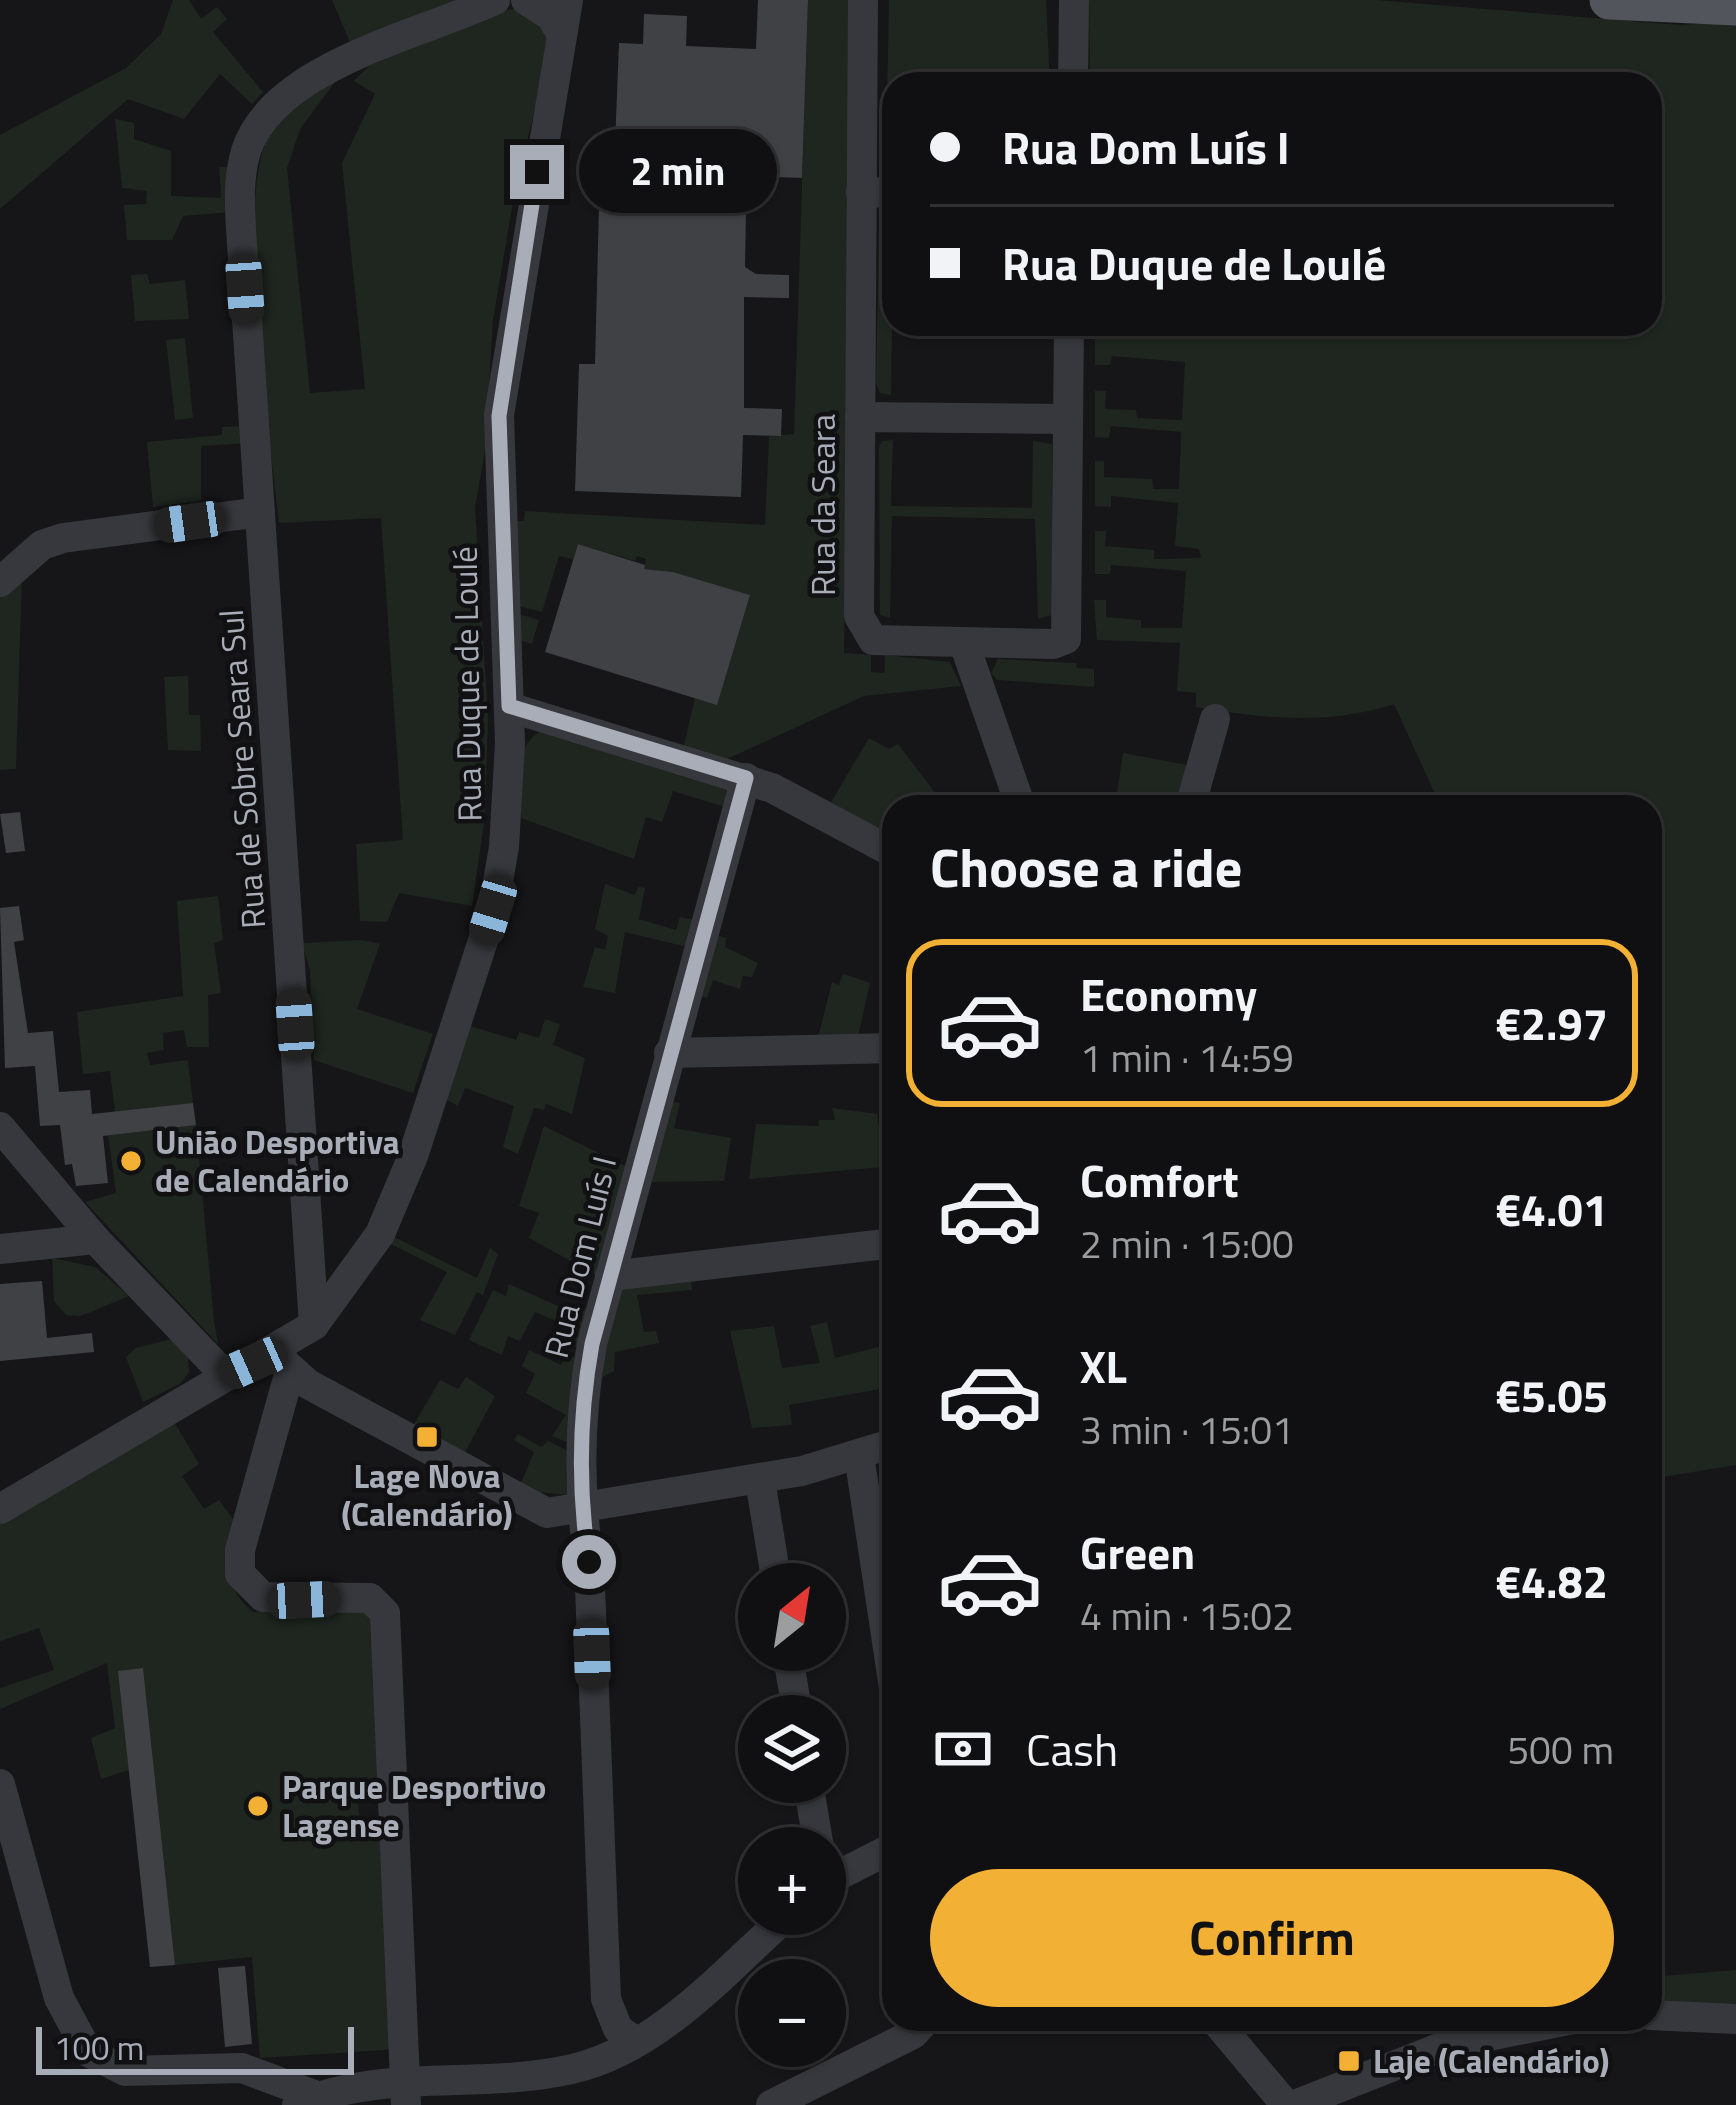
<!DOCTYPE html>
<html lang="en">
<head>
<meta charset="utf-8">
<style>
  :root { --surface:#101012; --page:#1e1e20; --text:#f1f3f6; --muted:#9c9d9f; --line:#303032; --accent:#f2b134 }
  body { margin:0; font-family:"Titillium Web",sans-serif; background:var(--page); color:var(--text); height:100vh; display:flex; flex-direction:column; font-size:45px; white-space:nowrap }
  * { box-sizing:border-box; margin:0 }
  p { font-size:39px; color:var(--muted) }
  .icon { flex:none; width:66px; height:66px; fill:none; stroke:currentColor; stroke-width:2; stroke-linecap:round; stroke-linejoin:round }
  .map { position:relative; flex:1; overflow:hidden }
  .drawer { position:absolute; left:882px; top:795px; width:780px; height:1236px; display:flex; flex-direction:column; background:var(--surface); border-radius:36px; box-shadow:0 3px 9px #0004,0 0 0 3px var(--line) }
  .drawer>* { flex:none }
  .guide { position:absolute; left:882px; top:72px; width:780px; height:264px; border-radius:36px; box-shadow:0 3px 9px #0004,0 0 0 3px var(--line); display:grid; align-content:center; height:264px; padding:0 48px; background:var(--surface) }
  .needle { width:78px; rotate:30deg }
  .fabs { position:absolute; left:738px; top:1563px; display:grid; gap:24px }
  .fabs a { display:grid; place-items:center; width:108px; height:108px; border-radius:50%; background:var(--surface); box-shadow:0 3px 9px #0004,0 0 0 3px var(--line); font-size:60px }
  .scale { position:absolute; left:36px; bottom:30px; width:318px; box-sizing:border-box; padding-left:12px; border:6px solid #a8adb8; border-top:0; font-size:33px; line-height:42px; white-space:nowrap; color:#a8adb8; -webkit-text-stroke:9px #111113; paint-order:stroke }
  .end { position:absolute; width:54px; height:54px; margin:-27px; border:15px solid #a8adb8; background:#111; box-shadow:0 0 0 6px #111 }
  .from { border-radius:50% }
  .bubble { position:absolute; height:84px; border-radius:42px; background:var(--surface); box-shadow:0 3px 9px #0004,0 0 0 3px var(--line); font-size:39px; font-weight:700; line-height:84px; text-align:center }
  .car { position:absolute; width:36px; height:72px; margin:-36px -18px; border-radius:15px; box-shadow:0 0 9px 3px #0007; background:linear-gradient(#222 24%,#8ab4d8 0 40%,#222 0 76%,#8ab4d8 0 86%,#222 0) }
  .guide b { display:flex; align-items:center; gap:42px; height:114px; font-size:45px }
  .guide b+b { border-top:3px solid var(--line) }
  .guide i { width:30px; height:30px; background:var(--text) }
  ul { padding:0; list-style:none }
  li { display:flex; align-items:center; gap:36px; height:168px; margin:0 24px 18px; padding:0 24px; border:6px solid transparent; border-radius:36px }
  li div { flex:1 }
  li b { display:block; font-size:45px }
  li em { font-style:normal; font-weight:700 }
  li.selected { border-color:var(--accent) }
  li>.icon { width:108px; height:108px; stroke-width:1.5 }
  h2 { padding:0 48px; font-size:54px; line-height:144px }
  .pay { display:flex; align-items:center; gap:30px; height:132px; padding:0 48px; font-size:45px }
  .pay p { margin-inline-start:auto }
  .cta { display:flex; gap:24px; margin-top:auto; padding:24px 48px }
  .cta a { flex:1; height:138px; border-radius:72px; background:var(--accent); color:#111; font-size:48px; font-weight:700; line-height:138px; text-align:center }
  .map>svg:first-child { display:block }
</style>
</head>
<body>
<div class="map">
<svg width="1736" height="2105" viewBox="0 0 1736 2105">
  <rect width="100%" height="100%" fill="#161618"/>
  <g fill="#1e261f">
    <path d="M173,0h16l12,19 16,-12 10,12 -14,13 50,60 -11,12 -32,-30 -36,45 -56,-20 -128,110v-74l126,-67 35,-34z"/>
    <path d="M332,0h132l-112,47z"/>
    <path d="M808,0h45l-9,653 27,2v17l13,1 1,-18 65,7 11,24 -97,10 -141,65 -40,-12 12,-51 22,6 33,-109 -77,-23 -29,-3 2,-10 -9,-3 -2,5 -57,-17 -5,15 -14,-3 -17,56 -23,-6v8l20,6 -7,24 -18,-6 -1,-117h11l1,-10 240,14 4,-89 25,-2z"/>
    <path d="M889,0h157l4,84h-156v84l-8,-10z"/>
    <path d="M1089,0h287l304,25 56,-3v1443l-86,14v-672h-209l-47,-103c-63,21 -133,15 -198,3v-14l-19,-2 3,-48 -83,-3 -3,-40h12v17l35,3v8h41l4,-57 -75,-6 -1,9h-15v-43h11l-1,15 49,4v9l47,-1 -2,-9 -24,-3 3,-43 -67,-7v11l-16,-1v-45h9v16l48,2 1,10h26l2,-57 -70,-6 -2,12 -14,-1v-46h11l-1,18 31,1 1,8 45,2 3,-58 -73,-6 -2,9h-15v-41h555v-240h-560z"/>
    <path d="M522,8l17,8 8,20 -4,42 -27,106 -23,136 -8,130 -10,58 13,210 -3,98 -13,90 -73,-13 -12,29 -27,-1 -4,-77 47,-4 -22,-322 -102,5c-8,-83 -47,-329 -8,-391 15,-25 46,-42 70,-58l-41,55 -13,39 23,225 55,-4 -23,-226 33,-69 -21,-13 15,-15 123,-54z"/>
    <path d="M115,119l19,4v16l37,12v45l50,2 -2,-31h12v45l-48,4 -11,24h-45l-3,-35 22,-1 1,-13 -25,-3z"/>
    <path d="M894,217l-3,178 -11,-2 -4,-10 3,-157 3,-7z"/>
    <path d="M147,274l3,10 35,-4 4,39 -54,2 -4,-46z"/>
    <path d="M185,338l8,80 -18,2 -9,-80z"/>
    <path d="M248,426l1,17 -48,3v55l-48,6 -6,-65 75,-7v-8z"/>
    <path d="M893,440l-2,66 141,2 1,-67 19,3v171l-14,4 -3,-100 -143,-3 -2,102 -10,-3 -1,-167 3,-7z"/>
    <path d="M22,574l-6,195 -16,1v-174z"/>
    <path d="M998,659l78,4 1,5 17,1v18l-97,-7 -6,-7z"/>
    <path d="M188,676l1,39h11l1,36 -33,-1 -4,-73z"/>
    <path d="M552,728l175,60 -2,19 -52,-16 -11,31 -16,-5 -12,42 -113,-41c1,-36 -11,-82 31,-90z"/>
    <path d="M869,738l20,11 9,-5 48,63h-52v34l-64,-37z"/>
    <path d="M1123,753l64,12 -6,42h-66z"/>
    <path d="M605,884l30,11 3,-8 7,1 -6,31 37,11 4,-13 14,3 -7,27 -62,-15 -10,61 -32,-6 12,-40 10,3 3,-14 -13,-7z"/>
    <path d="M218,896l5,44 -9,3 7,50 -13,2 1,52h-22l-3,-17 -21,3 1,17 -17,3 3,12 38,-5 5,43 -78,9 -5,-41 -27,3 -6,-62 106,-16 -6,-95z"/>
    <path d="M712,933l14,5 -1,9 33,16 -6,14 -9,-1 -3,13 -27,-9 -6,18 -13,-4z"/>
    <path d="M363,940l17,4 -23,65 76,25 -20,59 -99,-33 -4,-89 -8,-28z"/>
    <path d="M843,974l27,9 -13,58 -40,1 15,-60 7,3z"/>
    <path d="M545,1019l15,5 -7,21 32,13 -13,56 -26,-10 -2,6 -10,-2 -16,46 -15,-7 11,-41 -49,-18 -7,18 -13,-7 25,-73 46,14 3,-8 20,6z"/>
    <path d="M668,1101l12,2 -6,25 57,10 -7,43 -78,1z"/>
    <path d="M832,1108l45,6 3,20h14v32l-145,13 7,-55 62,2 1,-6h16z"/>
    <path d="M196,1125l18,196 4,23 -133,-142 31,-9 -8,-58z"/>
    <path d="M544,1126l85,42 -31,108 -69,-38 10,-25 -20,-7z"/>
    <path d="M392,1236l85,42 13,-30 8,6 -15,41 -6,-3 -22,43 -35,-15 27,-48 -58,-29z"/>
    <path d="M52,1258l43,9 34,29 -48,20 -15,-1 -12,-14z"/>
    <path d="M691,1276l1,14 -55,5 7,37 12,-1 3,12 -44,9 -1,19 -15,8 19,-91z"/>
    <path d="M509,1284l58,26 22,-2 -7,44 -10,-9 3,-14 -40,-17 -15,29 -12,-5 -6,19 -33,-15 24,-50 13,6z"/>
    <path d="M827,1322l8,36 59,-15v74l-8,-29 -97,17 3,20 -40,3 -22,-97 44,-5 8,42 38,-5 -10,-37z"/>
    <path d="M172,1339l16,19 1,14 -8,11 -38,19 -17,-45 10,-9z"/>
    <path d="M529,1350l32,15 7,-13 12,11 -4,83 -24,-10 14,-21 -40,-22 9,-19 -13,-8z"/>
    <path d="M466,1377l29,19 -33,62 -50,-30 28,-48 18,9z"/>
    <path d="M173,1420l26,44 -17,12 22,33 15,-9 19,26c-9,40 -17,58 15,86l105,-5 14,4 11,166 -27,3 5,54 27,-2 3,216 -6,2 -125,8 -8,-101 -77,8 -32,-296 -14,101 -28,9 -10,-41 24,-10 -8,-65 -107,46v-21l54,-18 -15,-42 -39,13v-122z"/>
    <path d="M518,1434l23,13 7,-6 28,14 -1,31 -8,9 -49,-5 16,-38 -20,-12z"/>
    <path d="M1736,1970v39l-86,-1v-31z"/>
  </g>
  <g fill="#404145">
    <path d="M758,0h50l-6,178 -188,-7 5,-128 24,1 1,-30 43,2 -1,30 70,3z"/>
    <path d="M599,207l147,3 -1,57 11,7 33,1v23l-45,-1v111l38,1 -1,27 -38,-1 -2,62 -166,-6 4,-127h16z"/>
    <path d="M578,544l67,21 -1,4 29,3 77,23 -33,110 -172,-53z"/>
    <path d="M20,812l5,39 -19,2 -6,-39z"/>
    <path d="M19,906l5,34 -10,2 14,91 25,-2 6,61 31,-2 2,24 101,-11 3,22 -93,11 5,47 -32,3 -4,-22 -7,1 -5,-40 -20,1 -5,-60 -30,2 -5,-160z"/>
    <path d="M42,1281l5,57 45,-5 2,19 -94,9v-77z"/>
    <path d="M143,1668l32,297 -25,2 -32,-296z"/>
    <path d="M245,1966l7,78 -27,3 -7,-79z"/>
  </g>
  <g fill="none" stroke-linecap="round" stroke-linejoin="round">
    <g stroke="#37383d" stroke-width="30">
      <path d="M526,0l25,16 11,19"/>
      <path d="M863,0l-4,616 14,24 180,4 13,-5 3,-315"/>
      <path d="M1073,84l1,-84"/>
      <path d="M861,192l33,1"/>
      <path d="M860,417l207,2"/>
      <path d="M0,582l42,-37 21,-7 197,-26"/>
      <path d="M964,643l57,164"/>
      <path d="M509,707l263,81 122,65"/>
      <path d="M1190,807l25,-88"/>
      <path d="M669,1053l225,-5"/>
      <path d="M0,1127l95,112 130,136"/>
      <path d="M0,1249l95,-10"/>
      <path d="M610,1276l284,-33"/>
      <path d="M314,1325l-72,-1081c-2,-31 -5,-63 4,-93 27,-85 176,-117 249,-151"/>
      <path d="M279,1358l29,26 239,129 255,-42 92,-28"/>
      <path d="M290,1371l-50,179v24l23,23 107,1 15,15 21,492"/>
      <path d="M859,1455l35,233"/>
      <path d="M760,1480l17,104"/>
      <path d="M0,1509l314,-184 66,-91 33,-78 80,-246 11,-63 6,-104 -11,-328 69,-415"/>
      <path d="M787,1650l11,66"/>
      <path d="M808,1782l11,66"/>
      <path d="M0,1784l59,214 29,54 37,19 117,-3 75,28"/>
      <path d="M825,1882l69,-35"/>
      <path d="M1650,2015l86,4"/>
      <path d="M1214,2019l72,86"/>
      <path d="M636,2042l-18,-13 -12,-30 -17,-437c-11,-72 -10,-146 3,-218l154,-566"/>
      <path d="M297,2105c89,-38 184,-15 275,-36 87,-20 153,-98 217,-155"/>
      <path d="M771,2105l142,-71 14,-15"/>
      <path d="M1295,2105l154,-61 124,-25"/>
    </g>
    <path stroke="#53555c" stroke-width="39" d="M1609,0l127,6"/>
  </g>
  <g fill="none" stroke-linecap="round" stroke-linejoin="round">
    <path stroke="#a8adb8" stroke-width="15" d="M537,172l-38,244 10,290 237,72 -154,566c-13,72 -14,146 -3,218"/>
  </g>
  <g fill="#f2b134" stroke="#111113" stroke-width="4.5">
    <circle cx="131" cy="1161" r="12"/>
    <rect x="415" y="1425" width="24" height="24" rx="6"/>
    <circle cx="258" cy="1806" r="12"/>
    <rect x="1337" y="2049" width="24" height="24" rx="6"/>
  </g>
  <g text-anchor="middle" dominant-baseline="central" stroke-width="9" stroke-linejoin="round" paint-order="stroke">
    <g font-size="33" fill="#a8adb8" stroke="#111113">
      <text transform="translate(823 505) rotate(-90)">Rua da Seara</text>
      <text transform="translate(467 684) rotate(-91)">Rua Duque de Loulé</text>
      <text transform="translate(242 769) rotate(-94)">Rua de Sobre Seara Sul</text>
      <text transform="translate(580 1257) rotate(-76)">Rua Dom Luís I</text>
    </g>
    <g font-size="33" font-weight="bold" fill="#a8adb8" stroke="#111113" text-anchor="start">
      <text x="155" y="1142">União Desportiva<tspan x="155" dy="38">de Calendário</tspan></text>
      <text x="427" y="1476" text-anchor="middle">Lage Nova<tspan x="427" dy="38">(Calendário)</tspan></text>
      <text x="282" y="1787">Parque Desportivo<tspan x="282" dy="38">Lagense</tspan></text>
      <text x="1373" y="2061">Laje (Calendário)</text>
    </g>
  </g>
</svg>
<div class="fabs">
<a><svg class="needle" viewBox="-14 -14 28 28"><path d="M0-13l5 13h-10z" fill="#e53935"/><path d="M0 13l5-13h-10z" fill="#9c9d9f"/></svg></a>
<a><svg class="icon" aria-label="layers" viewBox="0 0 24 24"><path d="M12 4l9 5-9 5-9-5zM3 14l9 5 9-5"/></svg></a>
<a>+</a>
<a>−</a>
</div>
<div class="scale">100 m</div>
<i class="end from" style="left:589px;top:1562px"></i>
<i class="end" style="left:537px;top:172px"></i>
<div class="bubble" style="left:579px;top:129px;width:198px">2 min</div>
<i class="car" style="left:245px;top:289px;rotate:176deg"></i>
<i class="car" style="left:190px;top:522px;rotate:262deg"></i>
<i class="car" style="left:493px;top:910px;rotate:197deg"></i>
<i class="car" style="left:295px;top:1024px;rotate:356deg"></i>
<i class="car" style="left:253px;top:1363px;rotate:246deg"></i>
<i class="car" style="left:304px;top:1600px;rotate:87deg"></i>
<i class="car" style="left:592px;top:1654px;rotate:178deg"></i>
<div class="guide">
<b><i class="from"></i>Rua Dom Luís I</b>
<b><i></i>Rua Duque de Loulé</b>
</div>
<section class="drawer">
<h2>Choose a ride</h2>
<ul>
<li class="selected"><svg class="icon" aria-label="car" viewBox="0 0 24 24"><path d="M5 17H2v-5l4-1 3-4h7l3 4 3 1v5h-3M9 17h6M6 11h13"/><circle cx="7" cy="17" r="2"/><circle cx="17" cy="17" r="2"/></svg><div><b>Economy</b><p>1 min · 14:59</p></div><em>€2.97</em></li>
<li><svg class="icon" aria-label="car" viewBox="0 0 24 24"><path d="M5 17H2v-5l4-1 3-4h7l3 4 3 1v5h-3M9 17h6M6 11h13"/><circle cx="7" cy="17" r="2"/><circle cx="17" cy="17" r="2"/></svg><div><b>Comfort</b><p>2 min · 15:00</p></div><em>€4.01</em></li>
<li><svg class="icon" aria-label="car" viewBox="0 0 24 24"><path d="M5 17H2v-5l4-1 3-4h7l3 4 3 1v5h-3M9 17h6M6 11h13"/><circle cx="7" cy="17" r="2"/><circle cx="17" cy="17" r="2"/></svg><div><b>XL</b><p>3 min · 15:01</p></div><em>€5.05</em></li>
<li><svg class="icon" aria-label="car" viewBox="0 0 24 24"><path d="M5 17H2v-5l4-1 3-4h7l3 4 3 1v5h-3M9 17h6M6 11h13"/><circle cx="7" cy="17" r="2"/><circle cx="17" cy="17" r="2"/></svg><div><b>Green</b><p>4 min · 15:02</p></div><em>€4.82</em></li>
</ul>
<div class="pay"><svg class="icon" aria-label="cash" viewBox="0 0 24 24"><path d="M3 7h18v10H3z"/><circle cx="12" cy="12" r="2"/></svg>Cash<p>500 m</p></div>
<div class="cta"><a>Confirm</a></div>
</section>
</div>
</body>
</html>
